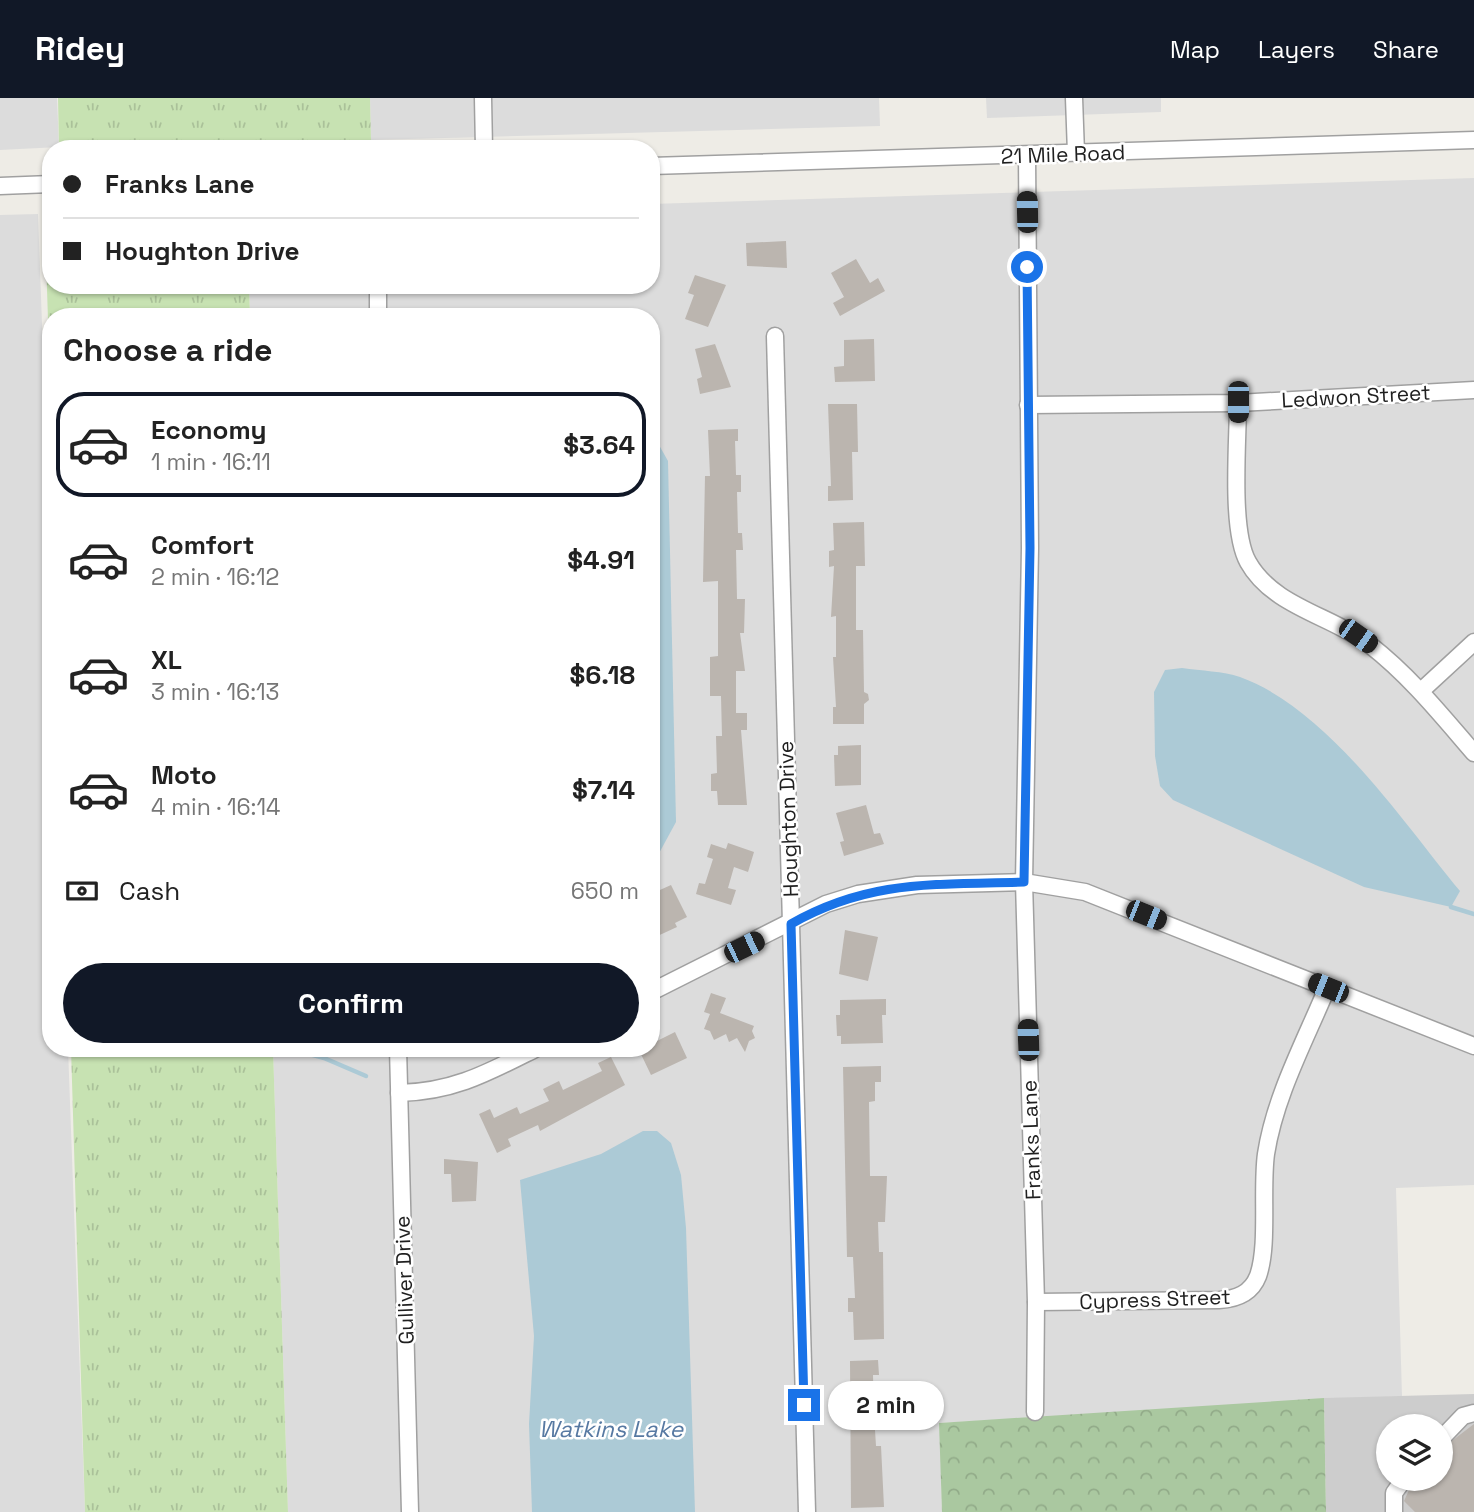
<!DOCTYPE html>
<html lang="en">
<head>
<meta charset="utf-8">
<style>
  :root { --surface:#fff; --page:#f6f6f6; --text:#222; --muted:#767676; --line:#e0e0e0; --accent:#111827 }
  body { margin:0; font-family:"Space Grotesk",sans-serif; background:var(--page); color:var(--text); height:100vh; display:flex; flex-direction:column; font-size:26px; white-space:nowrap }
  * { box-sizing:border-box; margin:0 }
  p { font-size:23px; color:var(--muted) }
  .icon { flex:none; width:38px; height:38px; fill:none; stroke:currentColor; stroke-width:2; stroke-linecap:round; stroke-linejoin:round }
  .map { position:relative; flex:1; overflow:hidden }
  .sheet { position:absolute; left:42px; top:210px; width:618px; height:749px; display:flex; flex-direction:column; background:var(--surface); border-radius:28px; box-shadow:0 2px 5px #0004 }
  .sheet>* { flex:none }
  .hud { position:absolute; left:42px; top:42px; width:618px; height:154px; border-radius:28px; box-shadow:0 2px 5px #0004; display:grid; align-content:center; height:154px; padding:0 21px; background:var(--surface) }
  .buttons { position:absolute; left:1376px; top:1316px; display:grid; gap:14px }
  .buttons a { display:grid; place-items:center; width:77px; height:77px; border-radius:50%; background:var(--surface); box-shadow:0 2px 5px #0004; font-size:35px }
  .end { position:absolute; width:32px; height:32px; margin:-16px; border:9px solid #1a73e8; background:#fff; box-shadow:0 0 0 4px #fff }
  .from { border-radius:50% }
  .bubble { position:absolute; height:49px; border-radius:24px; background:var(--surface); box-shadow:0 2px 5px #0004; font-size:23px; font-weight:800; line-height:49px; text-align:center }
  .car { position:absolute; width:21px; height:42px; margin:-21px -10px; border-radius:9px; box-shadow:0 0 5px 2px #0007; background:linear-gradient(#222 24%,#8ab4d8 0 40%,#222 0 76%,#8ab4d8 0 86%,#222 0) }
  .hud b { display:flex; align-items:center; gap:24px; height:66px; font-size:26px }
  .hud b+b { border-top:2px solid var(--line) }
  .hud i { width:18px; height:18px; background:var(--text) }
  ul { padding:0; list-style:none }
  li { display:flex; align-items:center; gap:21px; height:105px; margin:0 14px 10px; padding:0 7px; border:4px solid transparent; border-radius:28px }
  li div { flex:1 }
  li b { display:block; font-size:26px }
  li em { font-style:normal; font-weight:800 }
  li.selected { border-color:var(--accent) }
  li>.icon { width:63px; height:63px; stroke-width:1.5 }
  h2 { padding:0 21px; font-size:32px; line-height:84px }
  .pay { display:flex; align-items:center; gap:18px; height:77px; padding:0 21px; font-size:26px }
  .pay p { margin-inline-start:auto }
  .cta { display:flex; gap:14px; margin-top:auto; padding:14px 21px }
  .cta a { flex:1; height:80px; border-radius:42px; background:var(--accent); color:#fff; font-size:28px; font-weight:800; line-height:80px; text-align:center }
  header { display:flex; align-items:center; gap:42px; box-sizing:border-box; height:98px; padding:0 35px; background:var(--accent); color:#fff }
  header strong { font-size:33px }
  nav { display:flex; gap:38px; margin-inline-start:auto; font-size:24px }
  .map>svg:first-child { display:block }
</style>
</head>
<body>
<header>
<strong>Ridey</strong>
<nav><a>Map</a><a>Layers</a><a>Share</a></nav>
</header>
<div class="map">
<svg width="1474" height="1414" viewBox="0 0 1474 1414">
  <defs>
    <pattern id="grass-tufts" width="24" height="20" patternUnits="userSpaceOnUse" patternTransform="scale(1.75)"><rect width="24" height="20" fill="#c7e2b2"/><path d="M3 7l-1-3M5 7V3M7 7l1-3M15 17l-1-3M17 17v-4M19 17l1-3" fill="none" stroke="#aac199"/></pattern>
    <pattern id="forest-crowns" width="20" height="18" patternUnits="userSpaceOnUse" patternTransform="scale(1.75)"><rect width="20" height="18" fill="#aac8a0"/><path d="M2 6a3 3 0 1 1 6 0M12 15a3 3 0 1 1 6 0" fill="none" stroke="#92ab89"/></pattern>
  </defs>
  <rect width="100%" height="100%" fill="#eeece6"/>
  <g fill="#dcdcdc">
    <path d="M0,0h57l2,49 -59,3z"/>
    <path d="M370,0h509l1,28 -509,14z"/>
    <path d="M986,0h175v14l-174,6z"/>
    <path d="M1474,80v1007l-78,3 6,208 -462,27 2,89h-654l-15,-464h378v-731h-401l-1,-32h402v-81z"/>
    <path d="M38,116l13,358v476h17l17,464h-85v-1297z"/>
  </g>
  <path fill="#cdcdcd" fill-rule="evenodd" d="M1474,1296v118h-148l-2,-114zM1388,1328h52v53h-52z"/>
  <g fill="url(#grass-tufts)">
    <path d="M58,0h312l1,42 -312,7z"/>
    <path d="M45,129h6v58h198l1,32h-199v96z"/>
    <path d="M71,950h202l15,464h-203z"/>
  </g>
  <path fill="url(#forest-crowns)" d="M1324,1300l2,114h-384l-3,-89z"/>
  <g fill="#accad6">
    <path d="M651,345l8,2 9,16 8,361 -25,46z"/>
    <path d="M1182,570c19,3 41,3 58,9 88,32 162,144 220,214l-9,16 -87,-20 -191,-87 -13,-14 -5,-30 -1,-64 11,-22z"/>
    <path d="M643,1033h14l14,12 10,32 5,53 9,284h-163l-3,-88 5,-88 -14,-156 81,-26z"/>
  </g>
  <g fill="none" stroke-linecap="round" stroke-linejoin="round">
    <g stroke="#accad6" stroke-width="4.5">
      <path d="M1451,809l23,7"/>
      <path d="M288,950l36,10 42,18"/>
    </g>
  </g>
  <g fill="#bbb5af">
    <path d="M786,143l1,27 -40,-2 -1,-23z"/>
    <path d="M856,161l14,24 8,-5 7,13 -45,25 -7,-13 11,-6 -13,-24z"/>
    <path d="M695,177l31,10 -18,42 -23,-8 9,-24 -6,-2z"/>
    <path d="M874,241l1,42 -40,1 -1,-15 10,-1v-26z"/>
    <path d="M715,246l16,43 -31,7 -3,-15 5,-2 -7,-28z"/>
    <path d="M828,306h29l1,48h-6l1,48 -25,1v-15h3z"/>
    <path d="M738,331v12h-3l1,34h5v17h-4l1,41h4l1,17h-7l1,49h8l-1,34h-4l5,38h-9v42h11v17h-6l6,75h-29l-1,-14h-6v-17l6,-1 -1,-37h6l-1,-40h-11v-39l8,-1v-75l-15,1 2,-106h5l-2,-46z"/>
    <path d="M864,424l1,44h-9v64h7l1,62 4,2 1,6 -5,4v20h-31v-17h3l-3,-50h3v-41l-5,1 3,-51 -5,1v-16l5,-1 -1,-27z"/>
    <path d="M861,647v40l-26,1 -1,-31h4v-9z"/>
    <path d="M866,707l8,29 6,-1 4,11 -40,12 -4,-14 4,-1 -8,-28z"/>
    <path d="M728,745l26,9 -6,20 -14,-5 -6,21 8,2 -5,15 -35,-11 3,-11 6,1 8,-25 -6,-2 4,-13 15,5z"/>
    <path d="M671,787l16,32 -12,6 2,4 -26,12v-45z"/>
    <path d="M845,832l33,7 -10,44 -29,-7z"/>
    <path d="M711,895l15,5 -6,15 34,13 -2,5 3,7 -6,3 -4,11 -8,-14 -8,4 -3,-8 -12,6 -4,-9 -6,-2 6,-15 -6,-2z"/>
    <path d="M886,901v16h-4l1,28 -42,1v-8h-4l-1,-21h4v-15z"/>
    <path d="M675,934l12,26 -36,17 -13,-27h13v-4z"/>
    <path d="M611,959l14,28 -85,46 -2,-6 -30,14 3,7 -14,7 -18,-39 11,-5 4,9 23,-11 3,7 29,-13 -6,-12 16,-8 4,9 39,-19 -4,-8z"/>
    <path d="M881,968v16h-6v19l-6,1 1,74h17l-2,46h-7l1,30h4l1,87 -30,1 -1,-28h-5v-14h7l-2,-41h-6l-4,-190z"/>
    <path d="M444,1061l34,3 -2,39 -24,1 -1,-28h-7z"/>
    <path d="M878,1262l1,15h-6l1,39 2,32h5l3,61 -33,1 -1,-147z"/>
    <path d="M1474,1326v88h-59l-11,-11 10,-22h26v-29z"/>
  </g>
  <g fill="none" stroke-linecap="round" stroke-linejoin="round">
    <g stroke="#a0a0a0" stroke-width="19">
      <g id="minor">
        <path d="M483,0l1,51"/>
        <path d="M1074,0l2,55"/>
        <path d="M1027,57l3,393 -6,334 12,420 -1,110"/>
        <path d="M651,68l823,-26"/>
        <path d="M0,88l51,-2"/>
        <path d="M378,187v32"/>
        <path d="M775,238l32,1176"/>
        <path d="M1238,305c0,38 -8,127 10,159 25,45 85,54 122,83 40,31 72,71 104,108"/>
        <path d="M1028,307l210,-2 236,-13"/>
        <path d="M1421,593l53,-49"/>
        <path d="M651,894l175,-88 32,-10 59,-9 107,-3 61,10 389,154"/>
        <path d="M398,950l12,464"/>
        <path d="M399,995c55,-1 90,-21 138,-45"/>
        <path d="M1036,1204l183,-2c17,-1 32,-6 39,-24 11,-31 3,-86 8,-122 9,-58 39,-113 61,-166"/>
        <path d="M1440,1342l23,-24 11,-3"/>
        <path d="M1394,1414v-19l10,-14"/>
      </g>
    </g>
    <use href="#minor" stroke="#fff" stroke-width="16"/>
  </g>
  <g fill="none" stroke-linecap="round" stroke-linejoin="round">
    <path stroke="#1a73e8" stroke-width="9" d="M804,1307l-13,-481c79,-45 145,-39 233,-42l6,-334 -3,-281"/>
  </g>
  <g text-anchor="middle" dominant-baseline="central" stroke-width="5" stroke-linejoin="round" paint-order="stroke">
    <g font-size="21" fill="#1f1f1f" stroke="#fff">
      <text transform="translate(1063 56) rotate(-2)">21 Mile Road</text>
      <text transform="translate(1356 298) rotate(-3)">Ledwon Street</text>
      <text transform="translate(788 721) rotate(-92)">Houghton Drive</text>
      <text transform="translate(1031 1042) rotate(-92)">Franks Lane</text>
      <text transform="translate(404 1182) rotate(-92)">Gulliver Drive</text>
      <text transform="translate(1155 1201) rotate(-2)">Cypress Street</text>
    </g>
    <g font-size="23" font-style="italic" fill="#5779a2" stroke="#fff">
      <text x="611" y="1331">Watkins Lake</text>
    </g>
  </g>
</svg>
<div class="buttons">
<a><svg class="icon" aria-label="layers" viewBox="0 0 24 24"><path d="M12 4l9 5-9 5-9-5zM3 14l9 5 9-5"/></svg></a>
</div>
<i class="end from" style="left:1027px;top:169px"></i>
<i class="end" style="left:804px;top:1307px"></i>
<div class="bubble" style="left:828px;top:1283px;width:116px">2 min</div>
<i class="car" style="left:1027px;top:114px;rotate:359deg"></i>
<i class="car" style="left:1238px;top:304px;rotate:180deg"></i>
<i class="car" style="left:1358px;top:538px;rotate:125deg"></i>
<i class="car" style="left:1146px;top:817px;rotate:112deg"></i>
<i class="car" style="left:744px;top:849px;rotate:64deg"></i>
<i class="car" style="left:1328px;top:890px;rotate:292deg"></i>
<i class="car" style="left:1028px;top:942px;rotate:358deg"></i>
<div class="hud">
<b><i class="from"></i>Franks Lane</b>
<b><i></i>Houghton Drive</b>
</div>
<section class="sheet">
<h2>Choose a ride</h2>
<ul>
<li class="selected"><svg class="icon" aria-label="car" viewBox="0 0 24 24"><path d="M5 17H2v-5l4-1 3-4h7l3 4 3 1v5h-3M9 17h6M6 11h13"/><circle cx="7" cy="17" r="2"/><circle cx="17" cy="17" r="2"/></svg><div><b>Economy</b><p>1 min · 16:11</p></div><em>$3.64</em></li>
<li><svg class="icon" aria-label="car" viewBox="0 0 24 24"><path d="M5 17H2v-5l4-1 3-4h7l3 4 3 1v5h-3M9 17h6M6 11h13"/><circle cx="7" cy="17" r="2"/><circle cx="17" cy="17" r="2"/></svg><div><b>Comfort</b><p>2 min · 16:12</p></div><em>$4.91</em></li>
<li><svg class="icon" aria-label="car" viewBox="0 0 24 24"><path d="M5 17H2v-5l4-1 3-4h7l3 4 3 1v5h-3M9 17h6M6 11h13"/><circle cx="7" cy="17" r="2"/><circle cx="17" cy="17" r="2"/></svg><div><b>XL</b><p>3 min · 16:13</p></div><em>$6.18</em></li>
<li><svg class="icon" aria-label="car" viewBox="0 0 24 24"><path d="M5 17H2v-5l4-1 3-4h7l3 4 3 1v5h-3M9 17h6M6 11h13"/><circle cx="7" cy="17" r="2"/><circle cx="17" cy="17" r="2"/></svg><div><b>Moto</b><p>4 min · 16:14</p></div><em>$7.14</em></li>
</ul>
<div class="pay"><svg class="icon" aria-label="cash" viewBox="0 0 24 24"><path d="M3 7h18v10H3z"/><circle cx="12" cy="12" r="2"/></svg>Cash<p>650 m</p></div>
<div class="cta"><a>Confirm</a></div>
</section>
</div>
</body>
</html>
